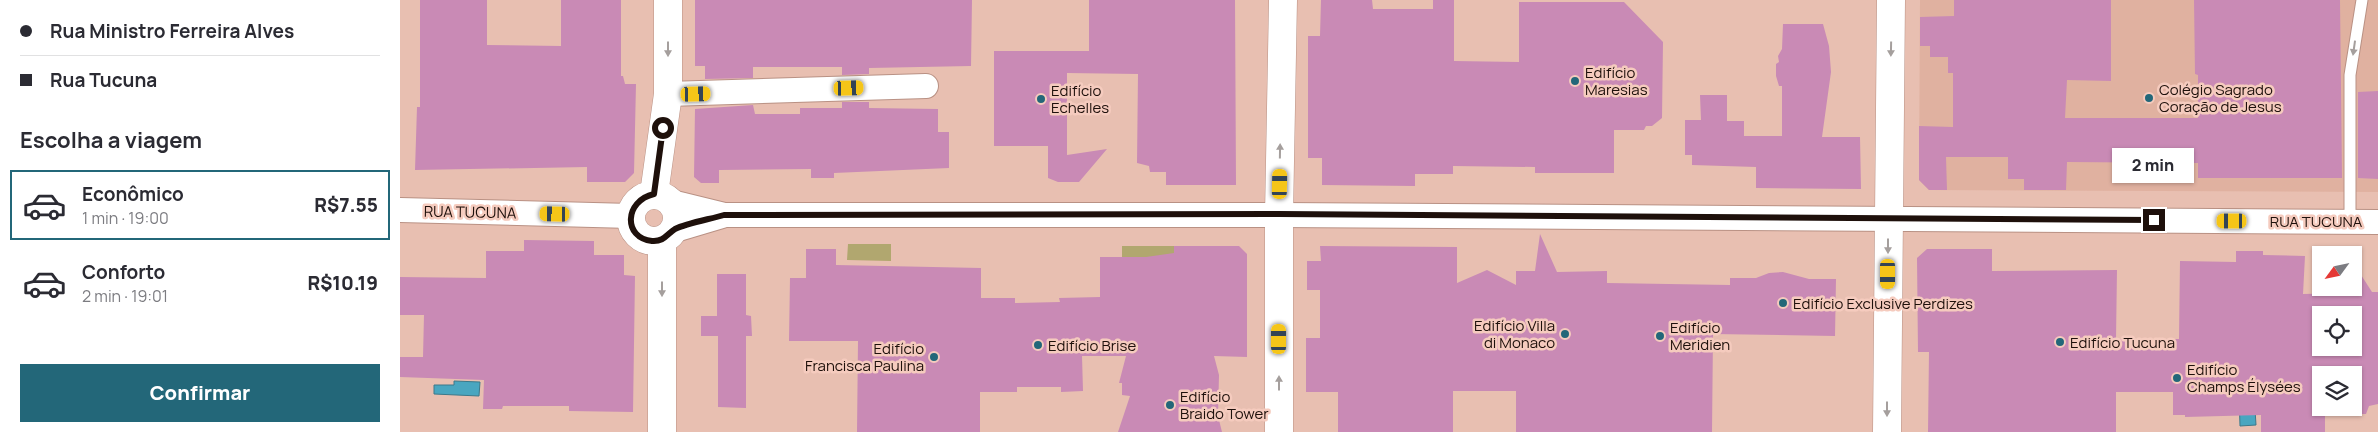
<!DOCTYPE html>
<html lang="pt">
<head>
<meta charset="utf-8">
<style>
  :root { --surface:#fff; --page:#f7f7f7; --text:#2b2b33; --muted:#7c7c81; --line:#e1e1e2; --accent:#236779 }
  body { margin:0; font-family:Manrope,sans-serif; background:var(--page); color:var(--text); height:100vh; display:flex; flex-direction:column; font-size:19px; white-space:nowrap }
  * { box-sizing:border-box; margin:0 }
  p { font-size:16px; color:var(--muted) }
  .icon { flex:none; width:28px; height:28px; fill:none; stroke:currentColor; stroke-width:2; stroke-linecap:round; stroke-linejoin:round }
  .map { position:relative; flex:1; overflow:hidden }
  .side { display:flex; flex-direction:column; background:var(--surface); width:400px }
  .side>* { flex:none }
  .hud { display:grid; align-content:center; height:110px; padding:0 20px; background:var(--surface) }
  .needle { width:32px; rotate:237deg }
  .fabs { position:absolute; left:1912px; top:246px; display:grid; gap:10px }
  .fabs a { display:grid; place-items:center; width:50px; height:50px; border-radius:0px; background:var(--surface); box-shadow:0 1px 4px #0004; font-size:25px }
  .end { position:absolute; width:22px; height:22px; margin:-11px; border:6px solid #1e100b; background:#fff; box-shadow:0 0 0 2px #fff }
  .from { border-radius:50% }
  .bubble { position:absolute; height:35px; border-radius:0px; background:var(--surface); box-shadow:0 1px 4px #0004; font-size:16px; font-weight:800; line-height:35px; text-align:center }
  .car { position:absolute; width:15px; height:30px; margin:-15px -8px; border-radius:6px; box-shadow:0 0 4px 1px #0007; background:linear-gradient(#f5c518 24%,#345 0 40%,#f5c518 0 76%,#345 0 86%,#f5c518 0) }
  .hud b { display:flex; align-items:center; gap:18px; height:48px; font-size:19px }
  .hud b+b { border-top:1px solid var(--line) }
  .hud i { width:12px; height:12px; background:var(--text) }
  ul { padding:0; list-style:none }
  li { display:flex; align-items:center; gap:15px; height:70px; margin:0 10px 8px; padding:0 10px; border:2px solid transparent; border-radius:0px }
  li div { flex:1 }
  li b { display:block; font-size:19px }
  li em { font-style:normal; font-weight:800 }
  li.on { border-color:var(--accent) }
  li>.icon { width:45px; height:45px; stroke-width:1.5 }
  h2 { padding:0 20px; font-size:22px; line-height:60px }
  .action { display:flex; gap:10px; margin-top:auto; padding:10px 20px }
  .action a { flex:1; height:58px; border-radius:0px; background:var(--accent); color:#fff; font-size:20px; font-weight:800; line-height:58px; text-align:center }
  main { display:flex; flex:1; min-height:0 }
  .map>svg:first-child { display:block }
</style>
</head>
<body>
<main>
<section class="side">
<div class="hud">
<b><i class="from"></i>Rua Ministro Ferreira Alves</b>
<b><i></i>Rua Tucuna</b>
</div>
<h2>Escolha a viagem</h2>
<ul>
<li class="on"><svg class="icon" aria-label="car" viewBox="0 0 24 24"><path d="M5 17H2v-5l4-1 3-4h7l3 4 3 1v5h-3M9 17h6M6 11h13"/><circle cx="7" cy="17" r="2"/><circle cx="17" cy="17" r="2"/></svg><div><b>Econômico</b><p>1 min · 19:00</p></div><em>R$7.55</em></li>
<li><svg class="icon" aria-label="car" viewBox="0 0 24 24"><path d="M5 17H2v-5l4-1 3-4h7l3 4 3 1v5h-3M9 17h6M6 11h13"/><circle cx="7" cy="17" r="2"/><circle cx="17" cy="17" r="2"/></svg><div><b>Conforto</b><p>2 min · 19:01</p></div><em>R$10.19</em></li>
</ul>
<div class="action"><a>Confirmar</a></div>
</section>
<div class="map">
<svg width="1978" height="432" viewBox="0 0 1978 432">
  <rect width="100%" height="100%" fill="#e8bfb1"/>
  <path fill="#e0b1a0" d="M1520,0h458v192l-449,-2 -10,-10z"/>
  <g fill="#b1a76f">
    <path d="M448,244h43v17l-44,-1z"/>
    <path d="M722,246h52v12l-52,-1z"/>
  </g>
  <g fill="#49a6c0" stroke="#3c798a">
    <path d="M54,381l26,1 -1,14 -45,-2v-9h20z"/>
    <path d="M1839,394h15l2,31 -16,1z"/>
  </g>
  <g fill="#c98ab5" fill-rule="evenodd">
    <path d="M20,0h67v45l74,1v-46h60v76h2l2,8h11l-2,89 -9,9h-38v-15l-172,3 2,-63h3z"/>
    <path d="M295,0h277l-1,66 -102,2v6l-27,1v-8h-89v11l-48,1v-13h-10z"/>
    <path d="M689,0h146l1,185h-70v-13h-16l-1,-6 -12,-3 1,-89 -71,-1v82l40,-6 -28,33h-21l-10,-4v-32h-54v-95h95z"/>
    <path d="M921,0h51l1,9h60v-9h21v61l65,1v-60h105l39,40 -1,76 -10,8h-6l-2,4h-30v43h-79v-6l-82,-1v8h-38v12l-93,-1v-27h-14v-122h12z"/>
    <path d="M1554,0h157v81l-44,-1 -2,38h133v-43l-3,-1 -1,-74h146l2,178h-144v-15l-131,-1 -1,28h-42v-11h-16v-22h-62l1,33h-18l-10,-10v-54l34,1v-54h-5v-16h-18v-11h-10v-29l34,-1z"/>
    <path d="M1383,24h40l6,22 2,26 -9,65h38l1,52 -105,-1v-21l-64,-2v-10h-7v-35h16l-1,-25h27v26h17v15h38v-50h-3l-3,-10v-12l3,-2 -1,-6 4,-7z"/>
    <path d="M1978,91v88l-20,-1v-86z"/>
    <path d="M442,102h27v6l69,1v23h11v36l-115,5v5h-23v-9l-92,1v13h-18l-7,-6 1,-68 58,-4 2,9h45v-6h42z"/>
    <path d="M1140,234l17,38 50,-1v12l123,2v-7h26l13,-5 14,-1 26,7h27l-1,57 -122,-2 -1,98h-196v-41h-63v41h-115v-40h-32v-54h14v-48h-13v-29h14l-1,-15 137,1v36l30,-13 29,15v-14h19z"/>
    <path d="M124,240l70,1v14h30v20l11,1 -2,136 -64,-1v-5h-66l-1,3h-19l1,-29 -84,-3v-20h23l1,-42h-24v-38l86,1v-27h38z"/>
    <path d="M774,246h65l8,8v103l-33,-1 5,19 -1,41 4,16h-104l12,-36 -8,-1v-12h-3l7,-27h-44l1,35 -22,1v-5h-44v5h-37v40h-123l1,-91h-69l1,-63h16v-29h30v16l145,3v30h34v5l45,-1 -1,-4 41,-1v-40h46l28,-4z"/>
    <path d="M1527,249h65v22l125,-1 -1,69h63l1,-78 56,1v-11h27v4l42,1 -2,38 45,-1 1,-5h5v-24l18,28h6v112l-9,2 -3,8h-41v18h-64v-17l-76,2v-2h-12v-23h-57v40h-188l1,-80h-11l-1,-94zM1921,315h33v33h-33zM1921,375h33v33h-33z"/>
    <path d="M317,274h29v41l5,1 1,20h-6v72l-28,-1v-71h-17v-20h16z"/>
  </g>
  <g fill="none" stroke-linecap="round" stroke-linejoin="round">
    <g stroke="#b99184" stroke-width="13">
      <path id="service" d="M1950,222v-147l12,-75"/>
    </g>
    <g stroke="#b99184" stroke-width="26">
      <g id="minor">
        <path d="M268,94l258,-8"/>
        <path d="M271,202l53,13h555l1099,7"/>
        <path d="M0,210l231,6"/>
        <path d="M275,230l47,-14"/>
      </g>
    </g>
    <g stroke="#b99184" stroke-width="29">
      <g id="tertiary">
        <path d="M254,194l14,-100v-94"/>
        <circle cx="254" cy="218" r="23"/>
        <path d="M262,432v-192"/>
        <path d="M1487,432l4,-432"/>
      </g>
    </g>
    <g stroke="#b99184" stroke-width="29">
      <path id="secondary" d="M879,432v-217l4,-215"/>
    </g>
    <use href="#service" stroke="#fff" stroke-width="11"/>
    <use href="#minor" stroke="#fff" stroke-width="24"/>
    <use href="#tertiary" stroke="#fff" stroke-width="28"/>
    <use href="#secondary" stroke="#fff" stroke-width="28"/>
  </g>
  <defs><path id="oneway-solid" d="M-6-.8H1V-3.2L6.5 0L1 3.2V.8H-6Z" transform="scale(1.25)"/></defs>
  <g fill="#a59f9d">
    <use href="#oneway-solid" transform="translate(1954 48) rotate(98)"/>
    <use href="#oneway-solid" transform="translate(268 49) rotate(90)"/>
    <use href="#oneway-solid" transform="translate(1491 49) rotate(91)"/>
    <use href="#oneway-solid" transform="translate(880 151) rotate(-89)"/>
    <use href="#oneway-solid" transform="translate(1488 246) rotate(90)"/>
    <use href="#oneway-solid" transform="translate(262 289) rotate(90)"/>
    <use href="#oneway-solid" transform="translate(879 383) rotate(-90)"/>
    <use href="#oneway-solid" transform="translate(1487 409) rotate(90)"/>
  </g>
  <g fill="none" stroke-linecap="round" stroke-linejoin="round">
    <path stroke="#1e100b" stroke-width="6" d="M263,128l-9,66c-30,7 -31,44 -2,47 12,1 15,-7 23,-12 12,-6 36,-10 49,-14l555,-1 875,6"/>
  </g>
  <g fill="#236779" stroke="#f5cbbe" stroke-width="2">
    <circle cx="1175" cy="81" r="5"/>
    <circle cx="1749" cy="98" r="5"/>
    <circle cx="641" cy="99" r="5"/>
    <circle cx="1383" cy="303" r="5"/>
    <circle cx="1165" cy="334" r="5"/>
    <circle cx="1260" cy="336" r="5"/>
    <circle cx="1660" cy="342" r="5"/>
    <circle cx="638" cy="345" r="5"/>
    <circle cx="534" cy="357" r="5"/>
    <circle cx="1777" cy="378" r="5"/>
    <circle cx="770" cy="405" r="5"/>
  </g>
  <g text-anchor="middle" dominant-baseline="central" stroke-width="5" stroke-linejoin="round" paint-order="stroke">
    <g font-size="15" fill="#1e100b" stroke="#f5cbbe" text-anchor="start">
      <text x="1185" y="72">Edifício<tspan x="1185" dy="17">Maresias</tspan></text>
      <text x="1759" y="89">Colégio Sagrado<tspan x="1759" dy="17">Coração de Jesus</tspan></text>
      <text x="651" y="90">Edifício<tspan x="651" dy="17">Echelles</tspan></text>
      <text x="1393" y="303">Edifício Exclusive Perdizes</text>
      <text x="1155" y="325" text-anchor="end">Edifício Villa<tspan x="1155" dy="17">di Monaco</tspan></text>
      <text x="1270" y="327">Edifício<tspan x="1270" dy="17">Meridien</tspan></text>
      <text x="1670" y="342">Edifício Tucuna</text>
      <text x="648" y="345">Edifício Brise</text>
      <text x="524" y="348" text-anchor="end">Edifício<tspan x="524" dy="17">Francisca Paulina</tspan></text>
      <text x="1787" y="369">Edifício<tspan x="1787" dy="17">Champs Élysées</tspan></text>
      <text x="780" y="396">Edifício<tspan x="780" dy="17">Braido Tower</tspan></text>
    </g>
    <g font-size="15" fill="#1e100b" stroke="#f5cbbe">
      <text transform="translate(70 212) rotate(1)">RUA TUCUNA</text>
      <text x="1916" y="221">RUA TUCUNA</text>
    </g>
  </g>
</svg>
<div class="fabs">
<a><svg class="needle" viewBox="-14 -14 28 28"><path d="M0-13l5 13h-10z" fill="#e53935"/><path d="M0 13l5-13h-10z" fill="#7c7c81"/></svg></a>
<a><svg class="icon" aria-label="locate" viewBox="0 0 24 24"><circle cx="12" cy="12" r="6"/><path d="M12 2v4M12 18v4M2 12h4M18 12h4"/></svg></a>
<a><svg class="icon" aria-label="layers" viewBox="0 0 24 24"><path d="M12 4l9 5-9 5-9-5zM3 14l9 5 9-5"/></svg></a>
</div>
<i class="end from" style="left:263px;top:128px"></i>
<i class="end" style="left:1754px;top:220px"></i>
<div class="bubble" style="left:1712px;top:148px;width:82px">2 min</div>
<i class="car" style="left:449px;top:88px;rotate:88deg"></i>
<i class="car" style="left:296px;top:94px;rotate:88deg"></i>
<i class="car" style="left:880px;top:184px;rotate:1deg"></i>
<i class="car" style="left:155px;top:214px;rotate:271deg"></i>
<i class="car" style="left:1832px;top:221px;rotate:270deg"></i>
<i class="car" style="left:1488px;top:274px;rotate:180deg"></i>
<i class="car" style="left:879px;top:339px;rotate:0deg"></i>
</div>
</main>
</body>
</html>
